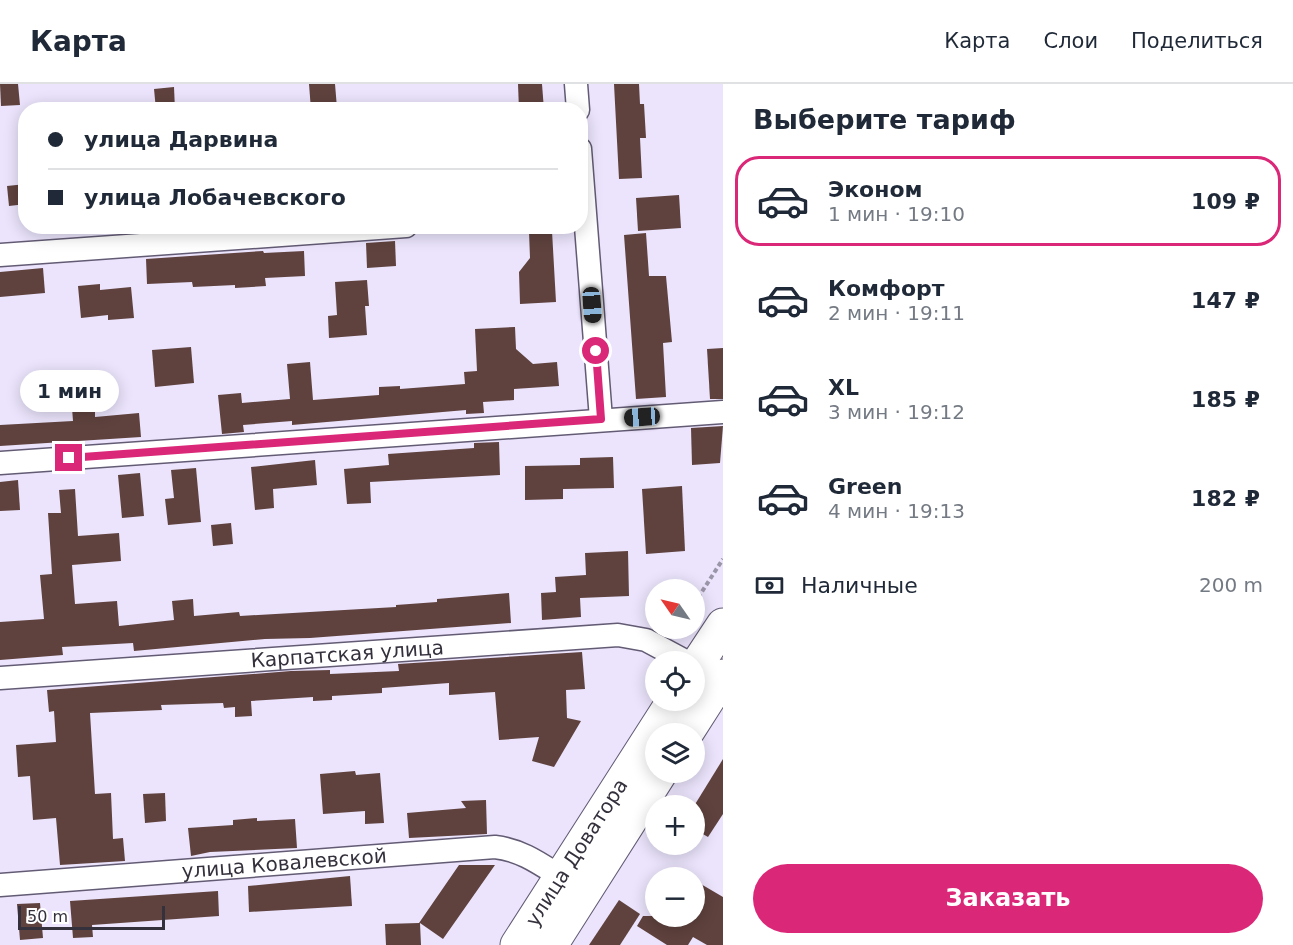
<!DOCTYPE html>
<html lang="ru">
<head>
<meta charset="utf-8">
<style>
  :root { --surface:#fff; --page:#f2f2f3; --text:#1f2937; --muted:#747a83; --line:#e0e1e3; --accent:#db2777 }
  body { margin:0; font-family:"DejaVu Sans",sans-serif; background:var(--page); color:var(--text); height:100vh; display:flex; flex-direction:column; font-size:22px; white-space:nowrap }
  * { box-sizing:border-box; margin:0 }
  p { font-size:20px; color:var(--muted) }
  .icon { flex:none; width:33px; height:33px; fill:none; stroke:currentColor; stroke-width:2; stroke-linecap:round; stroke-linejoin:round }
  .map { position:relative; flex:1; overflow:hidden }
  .panel { display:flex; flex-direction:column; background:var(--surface); width:570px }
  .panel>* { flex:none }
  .guide { position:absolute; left:18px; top:18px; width:570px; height:132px; border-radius:24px; box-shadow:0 3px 15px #0003; display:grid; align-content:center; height:132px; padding:0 30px; background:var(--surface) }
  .needle { width:39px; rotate:304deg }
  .fabs { position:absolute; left:645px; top:495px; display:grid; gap:12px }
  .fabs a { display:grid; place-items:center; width:60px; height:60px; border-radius:50%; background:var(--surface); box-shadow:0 3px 15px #0003; font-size:30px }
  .scale { position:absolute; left:18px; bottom:15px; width:147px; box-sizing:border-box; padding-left:6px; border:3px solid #34303c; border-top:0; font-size:16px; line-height:21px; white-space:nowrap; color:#34303c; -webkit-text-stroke:4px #fff; paint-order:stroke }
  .end { position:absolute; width:27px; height:27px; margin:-14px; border:8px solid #db2777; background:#fff; box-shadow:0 0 0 3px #fff }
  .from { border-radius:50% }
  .bubble { position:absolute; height:42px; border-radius:21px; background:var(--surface); box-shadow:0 3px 15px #0003; font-size:20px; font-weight:700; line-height:42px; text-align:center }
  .car { position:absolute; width:18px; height:36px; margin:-18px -9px; border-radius:8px; box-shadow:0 0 4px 2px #0007; background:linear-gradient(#222 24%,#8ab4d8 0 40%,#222 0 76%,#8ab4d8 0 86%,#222 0) }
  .guide b { display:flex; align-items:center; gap:21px; height:57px; font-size:22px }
  .guide b+b { border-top:2px solid var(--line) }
  .guide i { width:15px; height:15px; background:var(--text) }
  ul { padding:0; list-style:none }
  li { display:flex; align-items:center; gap:18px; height:90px; margin:0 12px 9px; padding:0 18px; border:3px solid transparent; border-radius:24px }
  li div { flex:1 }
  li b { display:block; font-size:22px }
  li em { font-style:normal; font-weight:700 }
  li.current { border-color:var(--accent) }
  li>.icon { width:54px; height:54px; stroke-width:1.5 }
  h2 { padding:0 30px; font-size:27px; line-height:72px }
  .pay { display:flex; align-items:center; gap:15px; height:66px; padding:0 30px; font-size:22px }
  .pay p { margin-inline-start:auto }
  .primary-button { display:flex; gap:12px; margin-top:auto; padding:12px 30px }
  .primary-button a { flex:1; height:69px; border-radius:36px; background:var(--accent); color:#fff; font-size:24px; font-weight:700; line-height:69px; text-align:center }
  header { display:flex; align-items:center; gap:36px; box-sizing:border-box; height:84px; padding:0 30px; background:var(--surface); border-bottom:2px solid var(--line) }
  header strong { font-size:28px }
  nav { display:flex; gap:33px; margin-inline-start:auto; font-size:21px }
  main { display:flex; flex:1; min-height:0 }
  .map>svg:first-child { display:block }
</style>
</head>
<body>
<header>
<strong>Карта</strong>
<nav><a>Карта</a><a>Слои</a><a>Поделиться</a></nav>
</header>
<main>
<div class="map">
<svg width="723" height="861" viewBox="0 0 723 861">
  <rect width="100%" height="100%" fill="#ebe4fc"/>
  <g fill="#5f423e">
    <path d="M0,0h18l2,21 -19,1z"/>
    <path d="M309,0h26l2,24 -26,2z"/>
    <path d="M518,0h24l2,26h-25z"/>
    <path d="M614,0h25l1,20h4l2,34h-6l2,40 -23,1z"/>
    <path d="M174,3l1,23h-19l-2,-21z"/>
    <path d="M26,100v20l-17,2 -2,-20z"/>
    <path d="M679,111l2,33 -43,3 -2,-33z"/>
    <path d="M552,147l4,71 -36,2 -1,-32 11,-14 -1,-26z"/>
    <path d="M646,149l3,43h17l6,66 -9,1 3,54 -30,2 -12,-164z"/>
    <path d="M395,157l1,25 -29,2 -1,-25z"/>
    <path d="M263,167l1,2 40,-2 1,25 -40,2 1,8 -31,2v-3l-42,2 -1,-5 -45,2 -1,-25z"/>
    <path d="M43,184l2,25 -45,4v-25z"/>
    <path d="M367,196l2,26h-4l2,29 -38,3 -1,-22 9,-1 -2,-33z"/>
    <path d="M100,200v6l31,-3 3,31 -26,2v-5l-27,3 -3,-32z"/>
    <path d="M515,243l1,22 17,15 24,-2 2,24 -45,3v11l-31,2 1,11 -18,1v-4l-174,15v-4l-49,4 1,7 -22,2 -4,-39 23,-2 1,10 48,-4 -3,-35 23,-2 3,38 66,-5v-8l21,-1v3l65,-5 -1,-12 13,-1 -2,-42z"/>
    <path d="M191,263l3,36 -39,4 -3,-37z"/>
    <path d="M723,264v51h-13l-3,-50z"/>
    <path d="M95,323v10l44,-4 2,24 -141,9v-21l73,-4 -1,-13z"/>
    <path d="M723,342l-3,37 -28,2 -1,-37z"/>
    <path d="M499,358l1,33 -130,7 1,21 -24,1 -3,-35 45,-4 -1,-11 86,-6v-5z"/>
    <path d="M613,373l1,31 -51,1v10l-38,1v-34l55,-1v-7z"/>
    <path d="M315,376l2,25 -44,4 1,19 -19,2 -4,-43z"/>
    <path d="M196,384l5,54 -33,3 -3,-26 9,-1 -3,-28z"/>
    <path d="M140,389l4,43 -22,2 -4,-43z"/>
    <path d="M18,396l2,30 -20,1v-29z"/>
    <path d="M682,402l3,65 -39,3 -4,-65z"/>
    <path d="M75,405l3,47 41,-3 2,28 -49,4 3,39 42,-3 2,25 55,-6 -2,-19 21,-2 1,17 45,-4 1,4 156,-9v-2l41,-3v-3l72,-6 2,30 -201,15 -45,1 -131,12 -1,-8 -71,4 1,8 -63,5v-38l44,-3 -4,-44 12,-1 -4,-61h13l-2,-23z"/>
    <path d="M231,439l2,21 -20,2 -2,-21z"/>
    <path d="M628,467l1,45 -49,2 1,19 -39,3 -1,-27 15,-1 -1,-15 31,-2 -1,-22z"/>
    <path d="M582,568l3,37 -19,1 1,28 14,3 -27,46 -22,-6 7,-24 -40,3 -4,-48 -46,3v-12l-67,5v5l-50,3v4l-19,1v-4l-62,4 1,15 -17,1v-10l-11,1 -1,-5 -62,2 1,5 -72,3 5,81 16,-1 2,46 10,-1 2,23 -65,4 -4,-47 -23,2 -3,-44 -12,1 -2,-32 40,-3 -2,-31 -5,1 -2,-22 244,-19 39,-1v4l69,-3 -1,-7z"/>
    <path d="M723,675v55l-15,23 -14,-8v-23z"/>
    <path d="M355,687l1,4 24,-2 4,50 -19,1v-13l-42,3 -3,-40z"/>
    <path d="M165,709l1,28 -21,2 -2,-29z"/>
    <path d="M486,716l1,34 -78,4 -2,-25 59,-5 -5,-7z"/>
    <path d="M257,734v3l38,-2 2,29 -87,4 -19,4 -3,-28 45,-3v-5z"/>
    <path d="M459,781h36l-52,74 -23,-16 1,22h-35l-1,-21 34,-1z"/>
    <path d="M350,792l2,30 -103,6 -1,-26z"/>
    <path d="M694,796l29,17v48h-16l-14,-8 -5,8h-21l-30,-19 6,-10h51z"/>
    <path d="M218,807l1,25 -127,9 1,12 -20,1 -3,-37z"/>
    <path d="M619,816l21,14 -20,31h-31z"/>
    <path d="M40,819l3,35 -23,2 -3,-36z"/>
  </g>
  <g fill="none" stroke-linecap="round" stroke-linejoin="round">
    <g stroke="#635b74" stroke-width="25">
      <g id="minor">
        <path d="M576,0l2,26"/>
        <path d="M580,65l21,270"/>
        <path d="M0,171l406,-29"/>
        <path d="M0,379l723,-51"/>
        <path id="s1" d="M0,594l618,-43 28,5 41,22"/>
        <path id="s2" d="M0,801l495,-38c26,3 44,16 66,30"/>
      </g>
    </g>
    <g stroke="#635b74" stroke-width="35">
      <g id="primary">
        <path d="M694,585l29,-44"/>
        <path d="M686,650l37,-58"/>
        <path id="s3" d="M517,861l157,-245"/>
        <path d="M551,861l110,-173"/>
      </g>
    </g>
    <path stroke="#9b95a8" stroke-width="4" stroke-dasharray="4.5 3" stroke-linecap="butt" d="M694,520l29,-45"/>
    <use href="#minor" stroke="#fff" stroke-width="22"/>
    <use href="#primary" stroke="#fff" stroke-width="33"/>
  </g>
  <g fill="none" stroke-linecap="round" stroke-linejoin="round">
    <path stroke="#db2777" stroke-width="8" d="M69,374l532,-39 -5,-68"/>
  </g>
  <g text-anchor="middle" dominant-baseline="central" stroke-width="6" stroke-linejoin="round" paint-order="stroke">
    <g font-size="20" fill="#34303c" stroke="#fff">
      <text stroke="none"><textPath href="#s1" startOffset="348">Карпатская улица</textPath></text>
      <text stroke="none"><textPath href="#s3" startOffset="110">улица Доватора</textPath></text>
      <text stroke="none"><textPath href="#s2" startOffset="285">улица Ковалевской</textPath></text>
    </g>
  </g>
</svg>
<div class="fabs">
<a><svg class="needle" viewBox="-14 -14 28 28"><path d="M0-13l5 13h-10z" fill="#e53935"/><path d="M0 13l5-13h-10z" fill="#747a83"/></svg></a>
<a><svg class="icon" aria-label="locate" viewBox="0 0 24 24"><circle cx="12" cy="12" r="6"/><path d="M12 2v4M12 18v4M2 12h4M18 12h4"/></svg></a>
<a><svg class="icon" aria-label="layers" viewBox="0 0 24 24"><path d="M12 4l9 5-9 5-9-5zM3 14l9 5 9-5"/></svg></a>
<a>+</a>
<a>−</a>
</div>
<div class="scale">50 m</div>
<i class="end from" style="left:596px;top:267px"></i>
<i class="end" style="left:69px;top:374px"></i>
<div class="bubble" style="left:20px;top:286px;width:99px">1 мин</div>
<i class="car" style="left:592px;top:221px;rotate:176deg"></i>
<i class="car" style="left:642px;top:333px;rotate:266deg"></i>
<div class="guide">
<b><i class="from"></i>улица Дарвина</b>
<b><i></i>улица Лобачевского</b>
</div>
</div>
<section class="panel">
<h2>Выберите тариф</h2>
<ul>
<li class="current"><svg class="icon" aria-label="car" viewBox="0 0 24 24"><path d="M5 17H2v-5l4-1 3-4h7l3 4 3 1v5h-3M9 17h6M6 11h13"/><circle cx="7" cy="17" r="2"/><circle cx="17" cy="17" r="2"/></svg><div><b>Эконом</b><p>1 мин · 19:10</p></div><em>109 ₽</em></li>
<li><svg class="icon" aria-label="car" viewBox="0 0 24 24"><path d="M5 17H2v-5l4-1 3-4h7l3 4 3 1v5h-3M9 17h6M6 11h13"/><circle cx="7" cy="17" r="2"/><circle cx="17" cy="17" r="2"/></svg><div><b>Комфорт</b><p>2 мин · 19:11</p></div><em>147 ₽</em></li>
<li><svg class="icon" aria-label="car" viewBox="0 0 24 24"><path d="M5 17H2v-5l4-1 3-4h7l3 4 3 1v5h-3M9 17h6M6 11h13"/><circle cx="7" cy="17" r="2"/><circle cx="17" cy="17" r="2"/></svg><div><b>XL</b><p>3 мин · 19:12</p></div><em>185 ₽</em></li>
<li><svg class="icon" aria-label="car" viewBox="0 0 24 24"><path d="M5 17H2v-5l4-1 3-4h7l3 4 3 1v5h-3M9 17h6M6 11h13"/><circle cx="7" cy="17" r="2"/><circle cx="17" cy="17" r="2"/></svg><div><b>Green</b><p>4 мин · 19:13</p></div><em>182 ₽</em></li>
</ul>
<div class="pay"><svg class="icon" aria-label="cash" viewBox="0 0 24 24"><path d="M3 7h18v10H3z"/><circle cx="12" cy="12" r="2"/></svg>Наличные<p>200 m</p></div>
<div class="primary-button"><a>Заказать</a></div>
</section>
</main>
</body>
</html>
